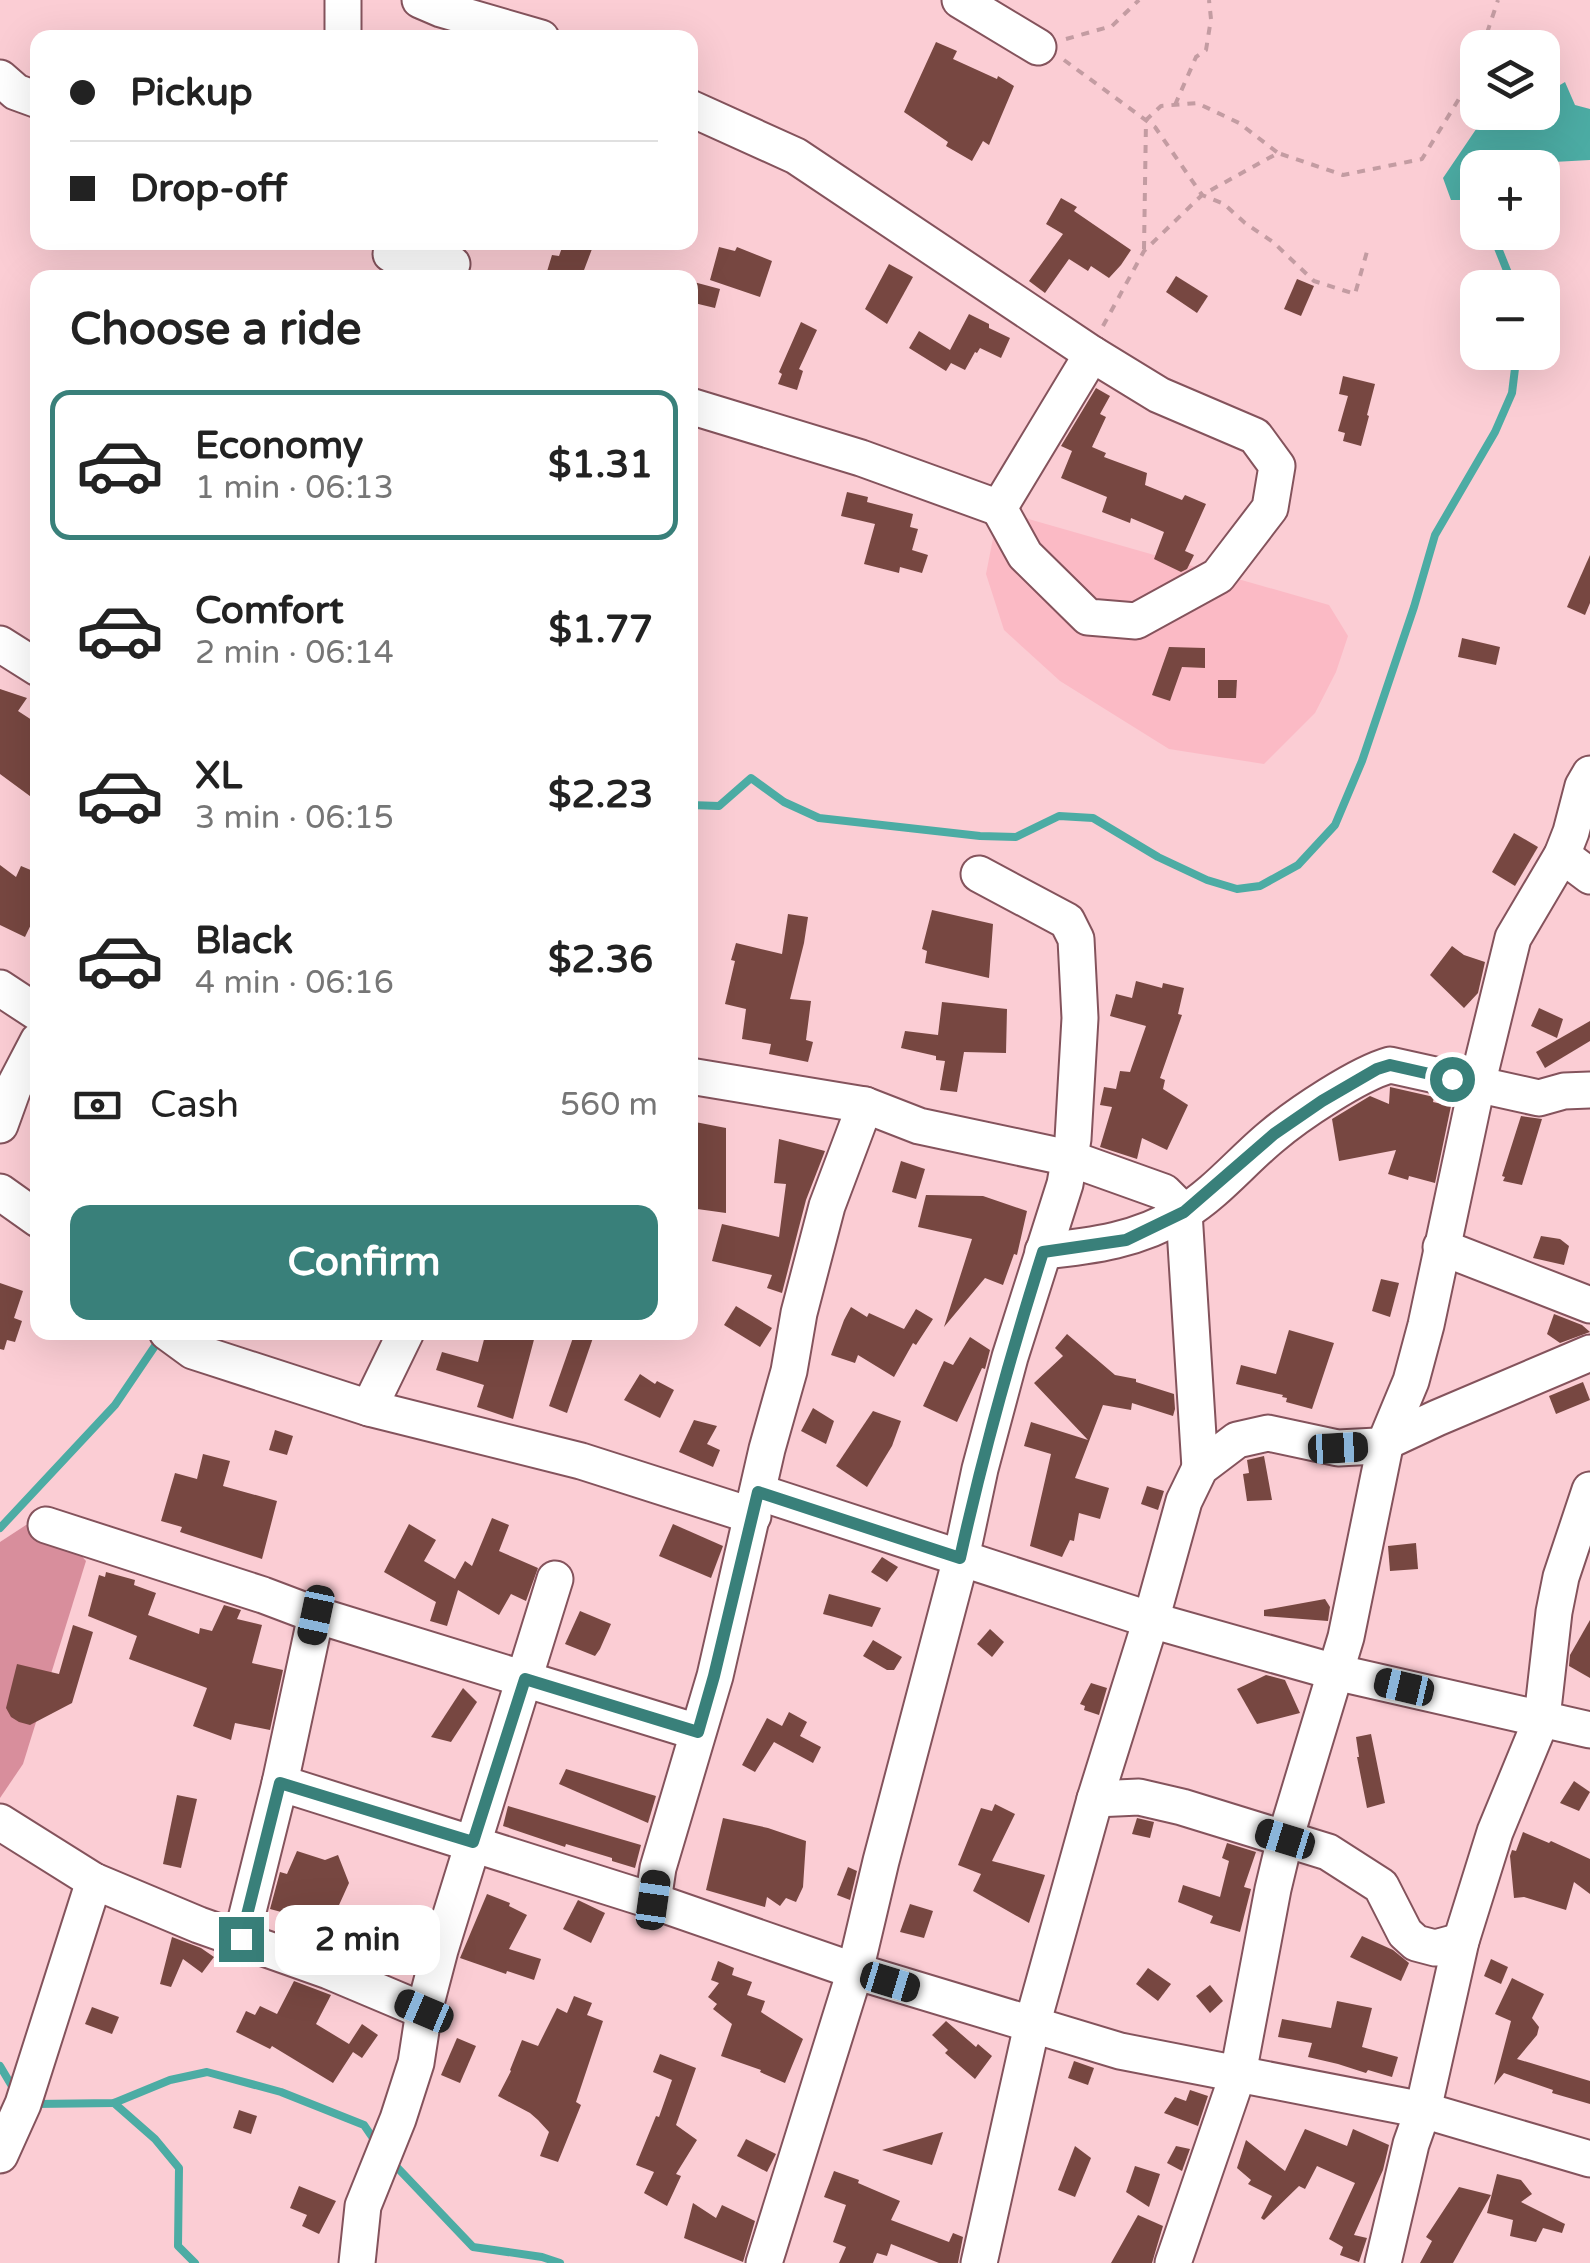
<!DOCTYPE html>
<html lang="en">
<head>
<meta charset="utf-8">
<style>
  :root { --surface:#fff; --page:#f6f6f6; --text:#222; --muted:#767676; --line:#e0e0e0; --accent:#39807a }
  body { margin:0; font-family:"Varela Round",sans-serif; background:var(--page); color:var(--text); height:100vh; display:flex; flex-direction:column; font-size:38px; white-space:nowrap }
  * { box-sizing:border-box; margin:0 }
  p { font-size:32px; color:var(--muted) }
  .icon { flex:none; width:55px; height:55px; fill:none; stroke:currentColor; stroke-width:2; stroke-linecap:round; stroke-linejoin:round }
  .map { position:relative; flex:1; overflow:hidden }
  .drawer { position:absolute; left:30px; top:270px; width:668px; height:1070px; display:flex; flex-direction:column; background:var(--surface); border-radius:20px; box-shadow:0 10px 40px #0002 }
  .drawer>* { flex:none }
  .hud { position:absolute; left:30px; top:30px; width:668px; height:220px; border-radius:20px; box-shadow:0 10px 40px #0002; display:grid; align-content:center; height:220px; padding:0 40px; background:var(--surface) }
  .controls { position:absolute; left:1460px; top:30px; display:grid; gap:20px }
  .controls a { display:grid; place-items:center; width:100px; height:100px; border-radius:20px; background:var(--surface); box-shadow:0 10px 40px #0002; font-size:50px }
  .end { position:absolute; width:45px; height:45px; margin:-22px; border:12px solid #39807a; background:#fff; box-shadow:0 0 0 5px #fff }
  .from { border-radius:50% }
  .bubble { position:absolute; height:70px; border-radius:20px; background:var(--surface); box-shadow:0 10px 40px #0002; font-size:32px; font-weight:800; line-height:70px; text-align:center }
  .car { position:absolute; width:30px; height:60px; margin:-30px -15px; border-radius:12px; box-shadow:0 0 8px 2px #0007; background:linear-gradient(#222 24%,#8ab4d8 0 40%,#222 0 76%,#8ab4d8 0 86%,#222 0) }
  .hud b { display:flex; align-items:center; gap:35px; height:95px; font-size:38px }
  .hud b+b { border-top:2px solid var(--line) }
  .hud i { width:25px; height:25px; background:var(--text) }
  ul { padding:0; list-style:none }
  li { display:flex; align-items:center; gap:30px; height:150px; margin:0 20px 15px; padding:0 20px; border:5px solid transparent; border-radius:20px }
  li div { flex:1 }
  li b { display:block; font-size:38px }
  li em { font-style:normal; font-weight:800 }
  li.on { border-color:var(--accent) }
  li>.icon { width:90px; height:90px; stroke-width:1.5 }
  h2 { padding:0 40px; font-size:45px; line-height:120px }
  .pay { display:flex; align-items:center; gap:25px; height:110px; padding:0 40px; font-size:38px }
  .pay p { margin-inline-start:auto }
  .button { display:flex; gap:20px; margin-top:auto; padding:20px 40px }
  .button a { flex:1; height:115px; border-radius:20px; background:var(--accent); color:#fff; font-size:40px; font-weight:800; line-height:115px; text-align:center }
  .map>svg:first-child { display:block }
</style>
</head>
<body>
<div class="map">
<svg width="1590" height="2263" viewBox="0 0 1590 2263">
  <rect width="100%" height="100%" fill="#fbcdd4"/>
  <path fill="#fbbac5" d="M999,508l33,12 297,85 19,31 -12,36 -21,41 -51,51 -95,-15 -109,-68 -56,-51 -18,-56z"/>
  <path fill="#d88e9c" d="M26,1525l34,6 26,30 -63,203 -23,34v-256z"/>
  <path fill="#4caca4" d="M1565,82l10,23 15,4v51l-55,3 -5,4 -52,1 -1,32h-26l-8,-22 44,-65 55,-1 1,-17z"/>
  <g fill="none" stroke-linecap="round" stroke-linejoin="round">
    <g stroke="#4caca4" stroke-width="8">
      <path d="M1496,232l2,16 16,40"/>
      <path d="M690,805l29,1 32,-28 33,24 35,16 45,5 116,13 36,1 43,-21 34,2 65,39 49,23 30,9 23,-3 38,-21 37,-40 27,-64 52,-154 21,-72 60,-103 17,-39 5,-41"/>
      <path d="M0,1528l115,-123 44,-65"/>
      <path d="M0,2066l16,27"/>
      <path d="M114,2103l41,36 24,29 -1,78 17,17"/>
      <path d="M35,2104l79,-1 56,-23 37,-8 74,20 83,33 13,19"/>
      <path d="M392,2162l81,85 69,10 18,6"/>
    </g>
  </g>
  <g fill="#774741">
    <path d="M936,42l21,9 -4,8 44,20 1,-3 16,10 -25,59 -6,-4 -11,20 -26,-15 2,-4 -44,-30z"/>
    <path d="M1061,198l16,9 -3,4 57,39 -10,15 -12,13 -18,-12 -3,5 -19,-12 -24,34 -16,-12 34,-47 -17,-10z"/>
    <path d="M564,242h9l19,7 -11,29h-36l7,-23 7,1z"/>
    <path d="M719,247l16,4 2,-4 35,14 -12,36 -50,-17z"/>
    <path d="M889,264l24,13 -26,47 -22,-15z"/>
    <path d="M1176,276l32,20 -11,17 -31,-21z"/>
    <path d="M1297,279l17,7 -13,30 -17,-7z"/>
    <path d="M690,281l30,8 -5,19 -25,-6z"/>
    <path d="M969,314l20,10v4l21,10 -9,20 -21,-10 -3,5 -2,-1 -10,18 -14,-7 -5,8 -37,-23 10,-17 31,19z"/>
    <path d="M801,322l16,8 -18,39 4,2 -6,19 -19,-6 4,-10 -3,-2z"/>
    <path d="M1343,376l32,8 -8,31 2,1 -8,30 -18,-5 2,-8 -7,-2 10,-35 -9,-2z"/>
    <path d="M1096,388l14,8 -10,18 6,3 -14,30 14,6 -2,4 43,16 -2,12 37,15 3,-5 21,9 -21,47 9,4 -7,14 -6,3 -27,-13 10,-27 -33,-14 -1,5 -28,-11 5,-15 -46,-19 11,-27 -11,-5z"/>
    <path d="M847,492l21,5 -1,5 46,12 -3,13 8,2 -6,21 16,5 -6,18 -22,-6 -1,6 -35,-9 11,-40 -34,-8z"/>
    <path d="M1590,555v48l-5,12 -18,-8z"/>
    <path d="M1462,638l38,9 -4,18 -38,-8z"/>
    <path d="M1169,647l36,1v20l-23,-1 -12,34 -18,-6z"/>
    <path d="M1218,680h19l-1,18h-18z"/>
    <path d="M0,689l27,9 -9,13 20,13v78l-38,-28z"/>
    <path d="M1514,833l24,14 -23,39 -23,-14z"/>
    <path d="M0,865l16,12 5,-11 17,7v37l-13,27 -25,-12z"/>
    <path d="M932,910l61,14 -4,54 -64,-15 2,-12 -5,-2z"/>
    <path d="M788,914l20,3 -4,26 -14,56 21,2 -5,39 7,2 -5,20 -39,-8 2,-10 -29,-5 4,-30 -21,-5 10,-43 -4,-1 5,-17 46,11z"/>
    <path d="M1452,946l12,9 21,7 -7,31 -14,15 -34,-33z"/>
    <path d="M1136,981l26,7 1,-5 21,5 -6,26 4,1 -22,63 5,2 -2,9 25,16 -21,45 -25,-12 -5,21 -37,-12 12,-40 -12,-2 4,-18 12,2 4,-18 10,1 16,-46 -36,-10 6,-22 16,4z"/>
    <path d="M942,1002l65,7 -1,44 -42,-1 -7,40 -17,-2 5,-29 -9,-1v-4l-35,-8 4,-17 33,4z"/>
    <path d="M1539,1008l24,11 -6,19 -26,-12z"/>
    <path d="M1590,1021v20l-45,27 -9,-16z"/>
    <path d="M1390,1087l44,10 -1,5 18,4 -16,77 -26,-7 -1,4 -20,-6 8,-24 -57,11 -7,-42 38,-23 19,8z"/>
    <path d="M1521,1116l21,3 -20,66 -19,-4 2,-4 -3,-1z"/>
    <path d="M690,1121l36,7v85l-36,-5z"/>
    <path d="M779,1139l46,12 -19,49 -24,93 -15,-5 5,-13 -60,-14 10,-37 57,13 7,-53 -12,-1z"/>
    <path d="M901,1161l24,8 -9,30 -24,-7z"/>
    <path d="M926,1195l57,1 44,15 -10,44 -3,-1 -11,31 -18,-7 -41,49 28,-88 -54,-12z"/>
    <path d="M1541,1236l19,3 9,7 -5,19 -31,-7z"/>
    <path d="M1381,1279l18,4 -9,34 -18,-6z"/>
    <path d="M0,1283l23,8 -9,27 8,3 -7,21 -8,-2 -3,10 -4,-1z"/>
    <path d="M736,1306l36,22 -12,19 -36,-22z"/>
    <path d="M851,1307l16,10 2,-4 35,16 12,-20 17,10 -17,26 -3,-2 -19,34 -36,-22 -3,8 -24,-8 13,-35z"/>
    <path d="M1554,1314l28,11 8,7 -30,11 -13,-9z"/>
    <path d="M1289,1330l45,13 -22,66 -26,-7 1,-4 -5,-1 1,-2 -47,-11 5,-19 35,9z"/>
    <path d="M486,1332h50l-23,87 -36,-12 7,-22 -48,-15 6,-18 36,10z"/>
    <path d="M575,1332h20l-28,81 -18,-7z"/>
    <path d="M1067,1334l48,41 21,4v3l38,12 1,15 -2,7 -41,-13 -1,7 -28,-5 -28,73 34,10 -9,31 -21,-6 -5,28 -4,-1 -8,17 -32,-11 21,-92 -27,-8 7,-24 57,18 -54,-57 29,-27 -8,-8z"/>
    <path d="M970,1337l20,13 -5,19 -3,-1 -25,54 -34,-16 21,-45 9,4z"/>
    <path d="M640,1374l15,10 2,-3 17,9 -14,28 -36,-18z"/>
    <path d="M1583,1382l7,18 -34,14 -7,-18z"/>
    <path d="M813,1408l21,13 -8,23 -25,-13z"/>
    <path d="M873,1411l28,10 -9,25 -25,41 -31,-21z"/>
    <path d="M694,1420l23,6 -10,18 13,6 -7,17 -34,-15z"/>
    <path d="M275,1430l18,6 -6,19 -18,-5z"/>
    <path d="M203,1454l27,7 -7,25 54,15 -15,58 -82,-27 2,-5 -21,-6 14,-48 22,6z"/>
    <path d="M1264,1456l8,44 -25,1 -4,-27 6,-1 -2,-13z"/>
    <path d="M1147,1486l17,5 -6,19 -17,-6z"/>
    <path d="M492,1518l17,7 -10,26 39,17 -12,33 -15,-7 -12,21 -41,-25 -11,36 -17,-5 6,-19 -52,-30 25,-48 27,16 -12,21 31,18 10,-18 7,5z"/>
    <path d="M673,1524l50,22 -12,32 -52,-22z"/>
    <path d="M1416,1543l2,26 -28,2 -2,-25z"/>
    <path d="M882,1557l16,10 -11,15 -16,-10z"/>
    <path d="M106,1572l29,8 -1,5 22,8 -8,22 51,19 1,-6 12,3 12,-26 17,5 -4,9 25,6 -10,38 31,7 -13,60 -35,-7 -4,17 -38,-14 14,-38 -78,-29 8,-23 -49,-20 11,-41 6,2z"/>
    <path d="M829,1594l52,14 -9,19 -49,-13z"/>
    <path d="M1325,1599l5,8 -2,14 -64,-5v-6z"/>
    <path d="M580,1611l31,13 -11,25 -5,7 -30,-12z"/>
    <path d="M1590,1620v58l-21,-12 1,-11z"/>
    <path d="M73,1625l20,7 -21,71 -42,22 -11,-3 -8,-5 -5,-9 11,-44 42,10z"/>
    <path d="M990,1629l14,13 -12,15 -15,-13z"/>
    <path d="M873,1640l29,17 -8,13h-7l-24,-14z"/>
    <path d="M1266,1675l19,5 15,33 -43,11 -20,-35z"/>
    <path d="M1091,1683l16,5 -8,27 -15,-5 1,-4 -5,-2z"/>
    <path d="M463,1688l14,14 -26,40 -20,-5z"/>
    <path d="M789,1712l18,10 -7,14 21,11 -8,16 -39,-21 -19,30 -13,-7 25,-47 15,8z"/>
    <path d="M1371,1734l14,69 -18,5 -10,-51h2l-3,-20z"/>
    <path d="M566,1769l90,27 -8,27 -89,-39z"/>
    <path d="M1574,1781l16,11 -11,19 -19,-8z"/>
    <path d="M177,1795l20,4 -16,69 -18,-4z"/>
    <path d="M995,1804l20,10 -23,47 53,14 -16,48 -56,-32 8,-17 -23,-9 23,-57 11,3z"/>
    <path d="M508,1806l133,39 -6,23 -23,-7v-3l-46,-14 -1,3 -62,-21z"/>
    <path d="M723,1818l45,10 38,13 -3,46 -7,15 -10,-4 -6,8 -13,-9 -2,10 -59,-17z"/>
    <path d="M1137,1818l17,4 -4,16 -18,-4z"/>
    <path d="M1523,1832l26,11 2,-2 39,18v35l-16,-12 -8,28 -42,-13 -10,1 -4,-42 2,-6 4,1z"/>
    <path d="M1227,1843l29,9 -12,35 7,2 -11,43 -30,-9 3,-7 -35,-14 5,-17 37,12 9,-36 -7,-3z"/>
    <path d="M297,1851l28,9 13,-5 11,28 -19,42 -60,-16 10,-37 7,2z"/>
    <path d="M848,1867l9,4 -7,29 -13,-5z"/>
    <path d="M487,1894l23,9 -1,3 18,9 -18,34 32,10 -7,21 -27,-9 -1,3 -46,-16z"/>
    <path d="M578,1900l27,13 -14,30 -28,-14z"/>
    <path d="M910,1904l23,7 -9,27 -24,-6z"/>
    <path d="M1362,1936l31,14 16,13 -8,18 -51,-24z"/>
    <path d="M172,1937l29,11 13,9 -12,16 -19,-14 -12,28 -11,-3z"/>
    <path d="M1491,1959l17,8 -7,17 -17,-8z"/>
    <path d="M718,1961l16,7 -2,7 20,7 -5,13 18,6 -4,11 42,27 -18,44 -25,-11 1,-2 -40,-14 11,-32 -19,-15 4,-5 -9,-7 11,-14 -8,-3z"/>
    <path d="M1148,1968l23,16 -13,17 -22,-17z"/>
    <path d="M1512,1978l32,16 -12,24 7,9 -2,8 -20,24 73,22v23l-38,-11 1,-3 -49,-17 -10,12 17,-64 -16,-7z"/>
    <path d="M294,1981l37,14 -15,29 33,20 13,-20 16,11 -16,23 -9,-6 -20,31 -61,-37 -2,3 -34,-17 10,-21 9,4 5,-9 17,8z"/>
    <path d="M1210,1985l13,16 -13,12 -14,-17z"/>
    <path d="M574,1996l18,7 -5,12 16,6 -27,81 5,3 -23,57 -18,-6 9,-24 -11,-12 -8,-7 -32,-17 13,-25 -1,-1 12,-30 16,6 19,-38 10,5z"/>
    <path d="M1337,2001l35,7 -10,39 36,10 -6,20 -24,-7 -2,3 -28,-9 -30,-7 4,-14 -34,-6 4,-18 49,9z"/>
    <path d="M92,2007l27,10 -7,17 -27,-10z"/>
    <path d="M946,2021l30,26 2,-3 14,12 -17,23 -30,-26 3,-3 -16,-15z"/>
    <path d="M457,2038l19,8 -16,37 -19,-8z"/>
    <path d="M660,2054l36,14 -20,57 21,15 -21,34 5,2 -14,30 -23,-13 10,-21 -18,-7 20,-49 3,1 13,-37 -19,-8z"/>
    <path d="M1074,2061l20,7 -6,17 -20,-7z"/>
    <path d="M1190,2090l18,6 -10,30 -34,-13 11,-16 11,4z"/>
    <path d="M239,2110l18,6 -6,18 -18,-6z"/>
    <path d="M1305,2129l42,17 6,-17 36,16 -6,25 -29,65 13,3 -8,24 -19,-7 3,-8 -14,-8 26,-56 -38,-17 -12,23 -6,-3 -35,34 -3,-2 11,-22 -24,-12 3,-4 -14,-12 9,-28 39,31z"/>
    <path d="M943,2132l-11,33 -50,-15z"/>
    <path d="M746,2139l30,15 -9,18 -30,-16z"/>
    <path d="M1075,2146l16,12 -16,39 -17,-7z"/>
    <path d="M1176,2146l14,3 -8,22 -15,-8z"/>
    <path d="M1135,2166l25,8 -11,33 -23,-15z"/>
    <path d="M834,2171l25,9 -1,3 42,18 -9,19 58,22 4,-9 10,4 -5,26h-19l-48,-19 -4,12 -10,-3 -4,10h-34l7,-16 -13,-5 13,-37 -22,-8z"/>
    <path d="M1497,2174l24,6 11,14 -11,8 44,22 -3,9 -19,-5 -7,14 -26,-6 3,-16 -26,-7z"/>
    <path d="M299,2186l37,15 -17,33 -17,-8 5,-11 -17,-7z"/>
    <path d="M1459,2187l32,8 -38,68h-33l12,-22 -6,-4z"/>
    <path d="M693,2203l23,15 6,-13 33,16 -12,41 -59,-24z"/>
    <path d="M1138,2215l25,11 -11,37h-41z"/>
  </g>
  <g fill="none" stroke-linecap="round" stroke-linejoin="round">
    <g stroke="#84535c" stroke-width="39">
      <g id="minor">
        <path d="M420,0l21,9 100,29"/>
        <path d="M960,0l78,47"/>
        <path d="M343,38v-38"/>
        <path d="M0,78l16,14 22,8"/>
        <path d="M690,108l106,48 296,198 67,41 96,41 22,30 -7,42 -52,68 -82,45 -48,-4 -63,-62 -26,-47"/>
        <path d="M396,242l-5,12 61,10"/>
        <path d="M690,406l171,52 138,50 93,-154"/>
        <path d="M0,644l38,24"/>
        <path d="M1562,855l28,21"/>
        <path d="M0,988l38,25"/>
        <path d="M690,1076l175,29 54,21 150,32 95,34 20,20 16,256"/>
        <path d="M0,1125l13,-36 25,-48"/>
        <path d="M0,1192l38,27"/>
        <path d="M1441,1247l149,58"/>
        <path d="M1043,1251c51,-5 95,-11 140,-38 33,-20 59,-52 88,-76 27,-23 87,-63 119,-72l149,33 25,-7 26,-1"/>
        <path d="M167,1332l26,19 176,57 212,53 172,55"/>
        <path d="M369,1408l37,-76"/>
        <path d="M758,1492l393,128 184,52 255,58"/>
        <path d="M46,1525l217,70 53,20 381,117"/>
        <path d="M280,1783l373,118 202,70 265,80 303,59 167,49"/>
        <path d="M1095,1799l44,-2 43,10 146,45 53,34 24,47 11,10 19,5 26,-7"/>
        <path d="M0,1822l94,59 105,44 130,46 95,40"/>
        <path d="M653,1901l5,-33 57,-192 52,-227 22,-78 10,-58 28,-107 38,-101"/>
        <path d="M241,1939l39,-156 36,-168"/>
        <path d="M0,2155l23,-51 71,-223"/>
        <path d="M357,2263l6,-57 35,-87 18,-56 8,-52 16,-61 115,-371"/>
        <path d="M764,2263l91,-292 26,-110 80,-303 19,-89 30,-112 55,-173 8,-45 7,-121 -4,-79 -9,-18 -88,-47"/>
        <path d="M979,2263l53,-238 63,-226 56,-179 33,-119 16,-33 37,-28 31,-7 70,15 39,-2 60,-28 153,-65"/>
        <path d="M1173,2263l65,-189 35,-185 12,-50 61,-202 40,-196 25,-60 15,-56 51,-240 36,-147 49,-83 9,-23 12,-46 7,-12"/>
        <path d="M1383,2263l28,-119 12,-34 38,-169 34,-109 47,-114 12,-106 7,-35 29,-87"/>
      </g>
    </g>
    <g stroke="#c39ca2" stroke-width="4" stroke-dasharray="8 8" stroke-linecap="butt">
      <path d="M1066,39l46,-13 27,-26"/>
      <path d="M1482,48l16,-48"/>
      <path d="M1064,60l91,67 47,68 22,9 21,19 28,19 41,39 41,13 13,-46"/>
      <path d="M1175,105l21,-48 10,-7 5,-31 -2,-19"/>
      <path d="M1144,249l2,-129 15,-14 36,-3 42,20 39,30"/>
      <path d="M1103,326l41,-75 58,-56 76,-42 65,22 79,-16 51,-83 5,-14"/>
    </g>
    <use href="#minor" stroke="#fff" stroke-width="35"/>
  </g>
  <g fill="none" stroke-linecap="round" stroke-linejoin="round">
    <path stroke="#39807a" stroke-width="12" d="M241,1939l39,-156 193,59 52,-163 173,53 16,-56 44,-184 202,66c23,-104 51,-205 83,-306l83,-12 58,-28 90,-78 48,-33 55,-32 13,-4 62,14"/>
  </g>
</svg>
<div class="controls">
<a><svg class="icon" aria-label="layers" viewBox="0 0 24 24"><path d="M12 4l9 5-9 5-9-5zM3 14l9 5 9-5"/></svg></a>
<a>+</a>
<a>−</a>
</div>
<i class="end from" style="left:1452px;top:1079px"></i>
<i class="end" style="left:241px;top:1939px"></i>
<div class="bubble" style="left:275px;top:1905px;width:165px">2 min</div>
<i class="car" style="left:1338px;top:1448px;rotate:87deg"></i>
<i class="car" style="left:316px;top:1615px;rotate:192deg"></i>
<i class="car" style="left:1404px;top:1687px;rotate:283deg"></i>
<i class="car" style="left:1285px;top:1839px;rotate:287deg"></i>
<i class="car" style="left:653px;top:1900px;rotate:8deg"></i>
<i class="car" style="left:890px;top:1982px;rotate:107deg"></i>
<i class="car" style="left:424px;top:2011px;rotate:293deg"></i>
<div class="hud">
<b><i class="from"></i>Pickup</b>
<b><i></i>Drop-off</b>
</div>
<section class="drawer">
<h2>Choose a ride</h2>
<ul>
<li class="on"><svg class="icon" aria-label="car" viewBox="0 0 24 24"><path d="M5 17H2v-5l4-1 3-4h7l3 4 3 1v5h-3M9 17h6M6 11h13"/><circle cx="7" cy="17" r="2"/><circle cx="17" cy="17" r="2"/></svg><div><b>Economy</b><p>1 min · 06:13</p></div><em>$1.31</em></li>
<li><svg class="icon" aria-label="car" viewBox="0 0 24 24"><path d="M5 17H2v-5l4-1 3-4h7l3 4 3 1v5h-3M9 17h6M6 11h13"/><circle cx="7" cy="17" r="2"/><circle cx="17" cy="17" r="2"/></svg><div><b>Comfort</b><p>2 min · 06:14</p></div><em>$1.77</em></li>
<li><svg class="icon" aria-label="car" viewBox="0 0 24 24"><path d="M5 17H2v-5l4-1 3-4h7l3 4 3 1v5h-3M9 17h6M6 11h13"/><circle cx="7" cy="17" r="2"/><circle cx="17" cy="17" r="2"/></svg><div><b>XL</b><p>3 min · 06:15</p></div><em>$2.23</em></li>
<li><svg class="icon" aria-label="car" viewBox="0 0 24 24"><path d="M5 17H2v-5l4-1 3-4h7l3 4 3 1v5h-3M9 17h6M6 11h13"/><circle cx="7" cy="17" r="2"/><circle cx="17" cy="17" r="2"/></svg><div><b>Black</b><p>4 min · 06:16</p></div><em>$2.36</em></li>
</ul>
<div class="pay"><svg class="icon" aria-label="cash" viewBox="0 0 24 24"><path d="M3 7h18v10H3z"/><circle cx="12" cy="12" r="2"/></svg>Cash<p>560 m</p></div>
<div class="button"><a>Confirm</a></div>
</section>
</div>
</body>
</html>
